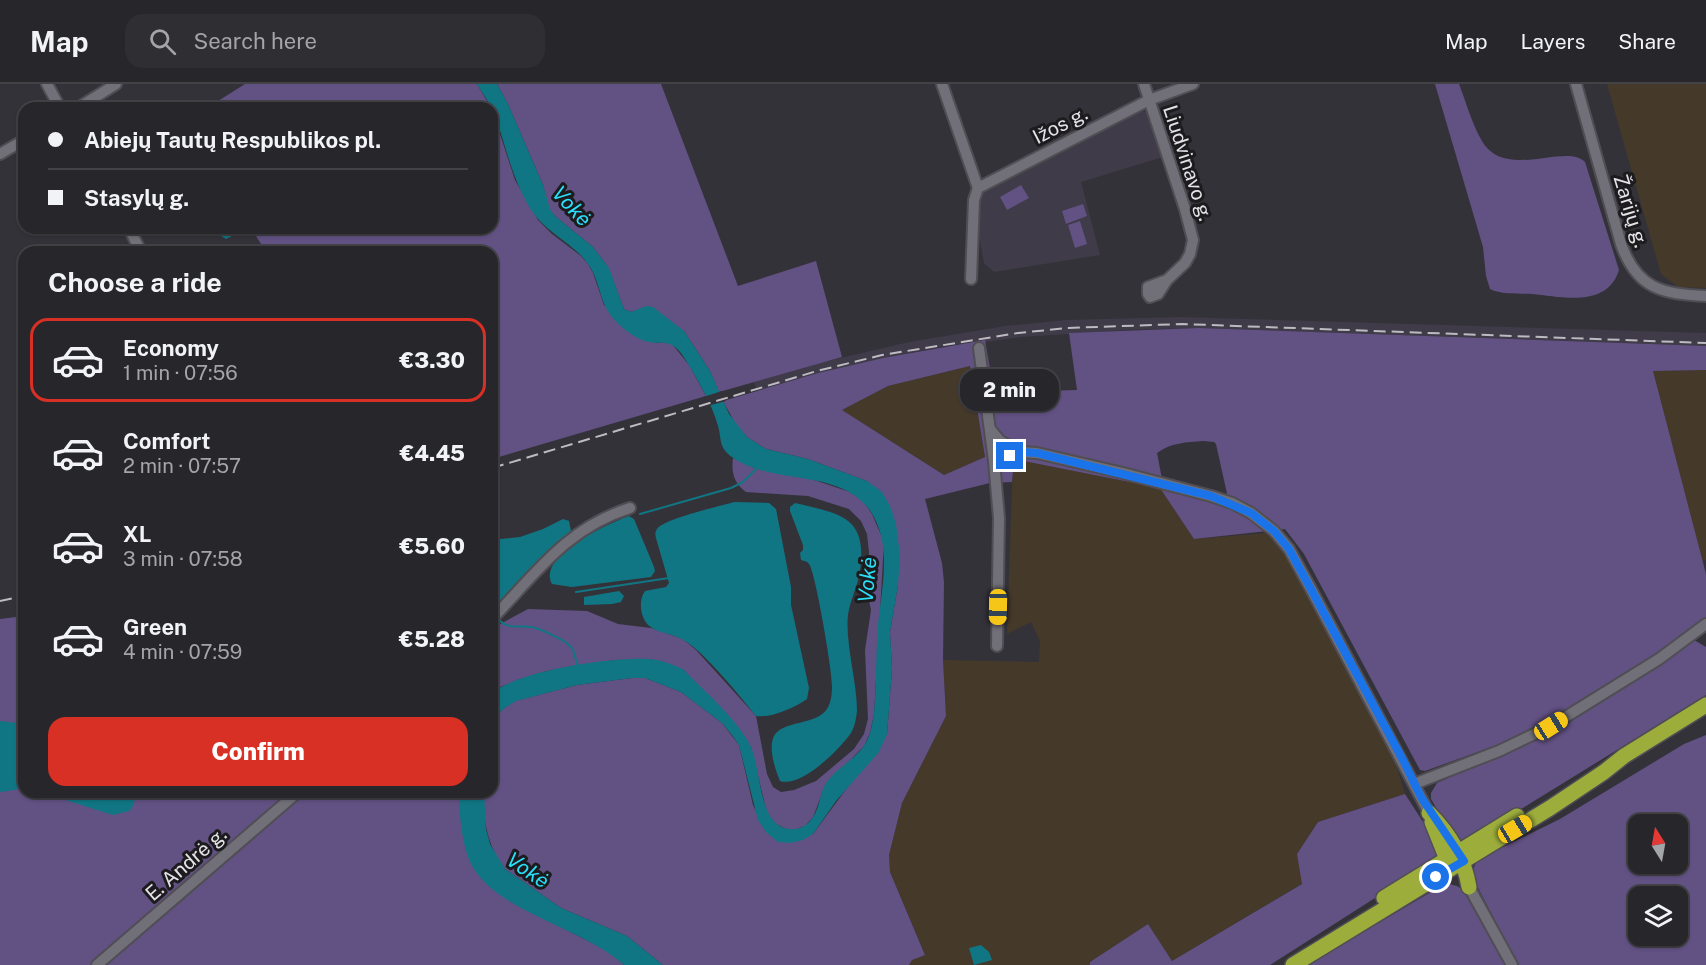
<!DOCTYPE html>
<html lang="en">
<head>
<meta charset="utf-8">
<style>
  :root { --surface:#27262b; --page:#2f2e33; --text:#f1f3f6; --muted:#a4a5a9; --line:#434347; --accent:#d93025 }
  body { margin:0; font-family:"Public Sans",sans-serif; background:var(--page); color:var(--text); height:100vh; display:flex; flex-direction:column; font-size:22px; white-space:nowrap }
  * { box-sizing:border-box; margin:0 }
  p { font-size:20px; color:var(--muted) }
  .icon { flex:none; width:33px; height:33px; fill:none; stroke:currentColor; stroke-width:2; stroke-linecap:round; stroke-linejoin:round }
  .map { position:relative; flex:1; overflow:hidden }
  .details { position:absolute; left:18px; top:162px; width:480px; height:552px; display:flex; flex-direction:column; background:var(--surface); border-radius:18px; box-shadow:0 2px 4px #0004,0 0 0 2px var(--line) }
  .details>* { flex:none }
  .guide { position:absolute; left:18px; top:18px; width:480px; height:132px; border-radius:18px; box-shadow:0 2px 4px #0004,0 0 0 2px var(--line); display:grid; align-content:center; height:132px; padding:0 30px; background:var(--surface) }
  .needle { width:39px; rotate:349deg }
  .controls { position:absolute; left:1628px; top:730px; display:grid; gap:12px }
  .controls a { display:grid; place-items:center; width:60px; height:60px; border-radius:12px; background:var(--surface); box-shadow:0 2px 4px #0004,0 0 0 2px var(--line); font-size:30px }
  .end { position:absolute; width:27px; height:27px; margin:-14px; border:8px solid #1a73e8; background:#fff; box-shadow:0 0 0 3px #fff }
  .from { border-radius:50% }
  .bubble { position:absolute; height:42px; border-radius:18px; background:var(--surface); box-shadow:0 2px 4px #0004,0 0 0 2px var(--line); font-size:20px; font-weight:800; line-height:42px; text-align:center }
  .car { position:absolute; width:18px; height:36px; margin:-18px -9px; border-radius:8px; box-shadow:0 0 4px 2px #0007; background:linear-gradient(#f5c518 24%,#345 0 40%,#f5c518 0 76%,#345 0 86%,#f5c518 0) }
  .guide b { display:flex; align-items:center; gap:21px; height:57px; font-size:22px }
  .guide b+b { border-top:2px solid var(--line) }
  .guide i { width:15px; height:15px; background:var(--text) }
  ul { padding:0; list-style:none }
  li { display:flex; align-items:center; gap:18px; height:84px; margin:0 12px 9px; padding:0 18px; border:3px solid transparent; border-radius:18px }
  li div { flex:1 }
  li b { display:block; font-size:22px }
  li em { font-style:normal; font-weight:800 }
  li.selected { border-color:var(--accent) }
  li>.icon { width:54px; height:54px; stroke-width:1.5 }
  h2 { padding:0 30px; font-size:27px; line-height:72px }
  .primary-button { display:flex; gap:12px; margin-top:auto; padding:12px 30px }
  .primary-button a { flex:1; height:69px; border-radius:18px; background:var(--accent); color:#fff; font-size:24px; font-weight:800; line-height:69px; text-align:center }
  header { display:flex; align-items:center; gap:36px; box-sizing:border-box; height:84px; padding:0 30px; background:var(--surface); border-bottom:2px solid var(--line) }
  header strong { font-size:28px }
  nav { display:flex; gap:33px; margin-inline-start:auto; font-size:21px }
  .search { width:420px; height:54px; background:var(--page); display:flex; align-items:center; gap:15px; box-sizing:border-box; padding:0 21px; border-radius:18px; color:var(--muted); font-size:22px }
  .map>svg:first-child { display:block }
</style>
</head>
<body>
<header>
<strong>Map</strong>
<div class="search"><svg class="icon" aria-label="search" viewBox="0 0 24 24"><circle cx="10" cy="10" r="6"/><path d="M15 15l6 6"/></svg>Search here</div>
<nav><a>Map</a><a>Layers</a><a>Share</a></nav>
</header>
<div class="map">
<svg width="1706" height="881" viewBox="0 0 1706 881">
  <rect width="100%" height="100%" fill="#343239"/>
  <g fill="#3f3b48">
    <path d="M1139,27l8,1 16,45 -82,25 19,73 -106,17 -10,-9 -6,-32 4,-41z"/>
    <path d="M1181,233l525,16v13l-508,-18 -71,2 -105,7 -37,5v-2l-44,7 -58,11 -65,15 -61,19 -3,-10 61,-18 94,-22 96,-16 61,-6z"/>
  </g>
  <g fill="#45392a">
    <path d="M1607,0h99v204l-28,-1 -17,-13z"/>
    <path d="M970,282l15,91 -41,18 -102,-65 46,-24z"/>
    <path d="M1706,286v190l-4,1 -49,-190z"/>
    <path d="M1013,375l147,29 34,51 74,-6 21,22 106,206 10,33 -87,28 -21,32 6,29 -131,78 -24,-37 -58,38v3h-181l3,-5 13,-6 -35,-82 -1,-17 13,-52 44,-87 -3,-56 96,2 1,-21 -9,-19 -24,12z"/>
  </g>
  <g fill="#625183" fill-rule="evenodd">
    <path d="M245,0h232l14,24h-284z"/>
    <path d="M497,0h164l77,202 78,-25 26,96 -123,35 -9,-21 -26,-40 -47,-21 -6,2 -7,-3 -16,-42 -15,-20 -38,-31 -6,-7 -6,-24 -35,-81z"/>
    <path d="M1435,0h24c7,18 13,40 23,57 23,40 85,1 103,21l34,108c-12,38 -56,27 -87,24 -13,-1 -30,1 -42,-5l-4,-13 -3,-29z"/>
    <path d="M492,26l23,70 23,40 14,14 29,22 7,8 5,9 11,32 52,38 12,-1 4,2 17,21 17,31 -214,63v-207h-226l-15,-24h241z"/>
    <path d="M1021,101l8,13 -22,12 -7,-13z"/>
    <path d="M1083,120l4,12 -21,8 -4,-13z"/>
    <path d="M1080,137l7,23 -12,4 -7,-23z"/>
    <path d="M1198,244l508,18v24l-53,1 53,203v45l-31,24 -126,79 -27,14 -97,35 -5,-1 -116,-216 -19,-25 -91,10 -34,-51 -146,-29 -2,23 -22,1 -65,16 17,64 2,19 -1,78 3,56 -44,87 -13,52 1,17 35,83 -13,5 -3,5h-246l-36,-29 -66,-28 -56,-39c-17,-22 -23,-50 -21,-77h8v-71l11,-12 12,-8 62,-16 55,-7h13l36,14 41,31 17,22 14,60 13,27 47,2 74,-100 5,-65 -2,-37 8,-47 -31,-104 -59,-22 -42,-10 -19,-12 -12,-14 -12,-22 95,-28 65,-15 102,-18 9,52 83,-2 -8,-57zM970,282l15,91 -41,18 -102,-65 46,-24zM1203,357l11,1 2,2 12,54 -66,-19 -5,-26c13,-10 30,-11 46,-12z"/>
    <path d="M733,374l21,10 60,12 36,12 13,9 9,13 12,28 -10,172 -4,19 -6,13 -39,40 -12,31 -8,9 -11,4 -8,-1 -10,-5 -9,-11 -16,-66 -67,-77 -34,-11 -34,1 -69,11 -27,8 -22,9 -6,5 1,-65 35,-19 59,2 31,13 33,4 32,11 13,11 60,66 11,58 6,13 8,5 13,-2 22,-9 38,-32 10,-15 4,-15 -3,-69 6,-40 -4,-20 2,-38 -2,-18 -6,-13 -12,-12 -41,-13 -62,-4c-12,-8 -15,-20 -13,-34z"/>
    <path d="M24,532v176h435l6,48 8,27 38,35 99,50 14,13h-624v-346z"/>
    <path d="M1694,556l12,7v48l-235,145h-12l-8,-7 -20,-34v-6l6,-10 106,-47 123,-76z"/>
    <path d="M1706,651v230h-188l-43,-83c-3,-10 -3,-14 4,-23l81,-40 124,-75zM1638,741h39v39h-39zM1638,813h39v39h-39z"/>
    <path d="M1405,710l31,48 1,13 -4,6 -163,104h-180v-3l58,-38 24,37 130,-77 -5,-30 21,-32z"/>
    <path d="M1449,800l8,2 6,4 42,75h-198l129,-76z"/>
  </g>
  <g fill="#117684">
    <path d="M477,0h20l11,20 35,81 7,24 5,7 38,31 16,21 15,41 7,3 15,-6 7,1 31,24 26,40 19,43 18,23 19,12 42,10 59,22 15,11 8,14 6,18 4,32 -2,29 -8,47 2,37 -5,65 -8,18 -43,49 -23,33 -10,6 -13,3 -12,-1 -12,-10 -8,-12 -19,-75 -7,-10 -10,-12 -41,-31 -36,-14h-13l-55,7 -61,16 -13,8 -11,12v-28c29,-23 120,-36 157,-34 12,1 24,5 35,11 20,21 53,49 66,75 12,23 7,83 41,84 9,1 17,-4 22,-12 6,-9 7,-21 11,-30 10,-19 31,-26 41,-43 6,-9 7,-20 9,-30 2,-25 2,-49 3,-73 1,-41 17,-86 -3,-124 -27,-51 -101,-30 -142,-60 -14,-10 -10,-18 -14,-31 -3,-10 -7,-21 -12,-30 -7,-14 -16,-30 -25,-43 -13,-16 -20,-7 -36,-12 -13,-4 -24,-14 -33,-24 -13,-16 -12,-37 -24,-53 -15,-22 -42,-30 -58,-56 -18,-30 -24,-61 -35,-93 -4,-10 -12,-21 -18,-31z"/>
    <path d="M223,144h18l-3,5 -12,6 -5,-3z"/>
    <path d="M734,418l35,1 7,6 15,78v18l18,83 -2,11c-13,9 -35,19 -51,17 -16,-20 -53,-66 -74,-77 -11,-6 -30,-6 -37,-18 -5,-9 -6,-22 0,-30l21,-4 3,-4 -13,-45c-1,-4 -1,-6 1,-9 6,-10 64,-23 77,-27z"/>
    <path d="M795,419c44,11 73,12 65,68 -2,15 -10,29 -12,44 -3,28 9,66 9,96 -1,8 -2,15 -6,22 -12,17 -50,55 -71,48 -5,-12 -12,-33 -6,-45 9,-16 41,-10 53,-27 4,-6 5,-15 5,-22 1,-13 -17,-117 -23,-123 -2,-3 -5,-3 -8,-4l-1,-7 3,-3v-5l-13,-34v-4z"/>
    <path d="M629,432l5,3 20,48 1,4 -4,6 -79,10 -20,-3c-16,-29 58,-61 77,-68z"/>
    <path d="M563,435l6,2 2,10 -1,4 -78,76v-71l28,-3 23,-8z"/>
    <path d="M619,507l5,5 -3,6 -9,2 -28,1v-8z"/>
    <path d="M0,637l17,2 7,4v38l-4,23 -6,2 -14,2z"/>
    <path d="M40,708h97l-4,14 -4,5 -16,4z"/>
    <path d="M459,708h25l2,37 4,15 15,25 56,39 66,28 36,29h-39c-41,-37 -122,-52 -150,-96 -12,-18 -15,-56 -15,-77z"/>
    <path d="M981,861l8,7 3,8 -18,5 -5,-17z"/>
  </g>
  <path fill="#343239" d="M722,307l4,10 -19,5 -4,-9z"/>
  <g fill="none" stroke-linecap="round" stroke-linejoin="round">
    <g stroke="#117684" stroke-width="2">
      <path d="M640,430l91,-26 12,-6 15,-15"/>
      <path d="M576,508l93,-14"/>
      <path d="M499,536c10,10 20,5 32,7 8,1 34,13 39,19 5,4 6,16 8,22"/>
    </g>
    <g stroke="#504e54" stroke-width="14">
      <g id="minor">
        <path d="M47,0l13,24"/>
        <path d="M942,0l36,104"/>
        <path d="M1144,0l41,125 8,31 -3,14 -5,9 -18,17 -9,14 -8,3 -2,-3v-7l19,-7"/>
        <path d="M1576,0l45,160c16,45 41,50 85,52"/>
        <path d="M78,24l38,-24"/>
        <path d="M0,70l24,-14"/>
        <path d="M978,104l171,-88 44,-16"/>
        <path d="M129,144l12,24"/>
        <path d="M971,195l3,-79 4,-12"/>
        <path d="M979,264l15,113 5,57 -2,128"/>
        <path d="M990,345l10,12 20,11"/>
        <path d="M994,377l26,-9 17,1 86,20 88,23 21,7 19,10 23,18 15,18 23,42 117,222"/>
        <path d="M492,535c44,-46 75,-91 138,-111"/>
        <path d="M1414,700l85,-33 52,-25 108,-67 47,-35"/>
        <path d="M1469,803l43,78"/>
        <path d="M97,881l201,-173"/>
      </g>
    </g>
    <g stroke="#504e54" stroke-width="18">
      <g id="highway">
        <path d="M1429,729c21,21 35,44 40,74"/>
        <path d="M1432,738l12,30 8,14"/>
        <path d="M1384,814l133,-82"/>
        <path d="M1293,881l257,-157 54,-36 20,-16 82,-51"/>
      </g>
    </g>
    <use href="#minor" stroke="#716f77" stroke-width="10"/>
    <use href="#highway" stroke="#9dad3c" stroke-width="15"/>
    <g stroke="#bdbbc1" stroke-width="2" stroke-dasharray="12 6" stroke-linecap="butt">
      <path d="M492,384l325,-97 65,-16 136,-22 50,-5 114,-4 524,19"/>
      <path d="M0,517l24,-5"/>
    </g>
  </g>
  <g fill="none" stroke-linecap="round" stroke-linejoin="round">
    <path stroke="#1a73e8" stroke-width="8" d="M1010,372l10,-4 17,1 174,43 40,17 23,18 15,18 23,42 91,169 18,37 43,64 -28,16"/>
  </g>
  <g text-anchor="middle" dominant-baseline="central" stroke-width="6" stroke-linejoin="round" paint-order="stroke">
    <g font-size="20" fill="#e5e3e8" stroke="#1c1b1e">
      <text transform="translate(1060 41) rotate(-27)">Ižos g.</text>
      <text transform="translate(1188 79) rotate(72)">Liudvinavo g.</text>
      <text transform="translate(1631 127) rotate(73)">Žarijų g.</text>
      <text transform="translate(186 780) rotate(-41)">E. Andrė g.</text>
    </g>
    <g font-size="21" font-style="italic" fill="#2adff9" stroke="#1c1b1e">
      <text transform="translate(572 122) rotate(47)">Vokė</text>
      <text transform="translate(867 496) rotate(-85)">Vokė</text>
      <text transform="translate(528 786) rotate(34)">Vokė</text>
    </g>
  </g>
</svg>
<div class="controls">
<a><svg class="needle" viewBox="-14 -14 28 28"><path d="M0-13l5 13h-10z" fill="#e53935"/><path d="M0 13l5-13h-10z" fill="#a4a5a9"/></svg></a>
<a><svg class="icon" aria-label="layers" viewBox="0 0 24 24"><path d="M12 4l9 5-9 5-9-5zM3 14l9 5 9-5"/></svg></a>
</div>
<i class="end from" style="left:1436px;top:793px"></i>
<i class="end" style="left:1010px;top:372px"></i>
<div class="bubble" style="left:960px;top:285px;width:99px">2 min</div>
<i class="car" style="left:998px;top:523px;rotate:181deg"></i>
<i class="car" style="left:1551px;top:642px;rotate:58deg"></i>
<i class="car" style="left:1515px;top:745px;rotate:59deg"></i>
<div class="guide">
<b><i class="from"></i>Abiejų Tautų Respublikos pl.</b>
<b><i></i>Stasylų g.</b>
</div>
<section class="details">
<h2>Choose a ride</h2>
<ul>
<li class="selected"><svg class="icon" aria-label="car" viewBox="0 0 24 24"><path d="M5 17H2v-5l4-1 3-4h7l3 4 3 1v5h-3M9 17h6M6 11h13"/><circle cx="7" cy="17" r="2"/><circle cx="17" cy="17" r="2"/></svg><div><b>Economy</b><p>1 min · 07:56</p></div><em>€3.30</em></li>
<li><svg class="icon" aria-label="car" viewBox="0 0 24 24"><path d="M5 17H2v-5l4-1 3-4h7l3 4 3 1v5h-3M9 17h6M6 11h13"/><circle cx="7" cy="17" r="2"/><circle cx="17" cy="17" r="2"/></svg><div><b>Comfort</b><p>2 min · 07:57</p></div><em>€4.45</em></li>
<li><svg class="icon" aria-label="car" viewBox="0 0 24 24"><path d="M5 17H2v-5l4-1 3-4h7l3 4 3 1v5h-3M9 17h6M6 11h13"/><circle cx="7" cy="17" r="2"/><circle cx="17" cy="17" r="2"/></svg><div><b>XL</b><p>3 min · 07:58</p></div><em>€5.60</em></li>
<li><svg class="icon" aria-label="car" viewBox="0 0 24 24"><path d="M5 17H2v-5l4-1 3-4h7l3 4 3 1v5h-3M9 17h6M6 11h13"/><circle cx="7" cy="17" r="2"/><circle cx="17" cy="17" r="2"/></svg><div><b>Green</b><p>4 min · 07:59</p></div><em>€5.28</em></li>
</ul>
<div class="primary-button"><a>Confirm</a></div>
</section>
</div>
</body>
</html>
